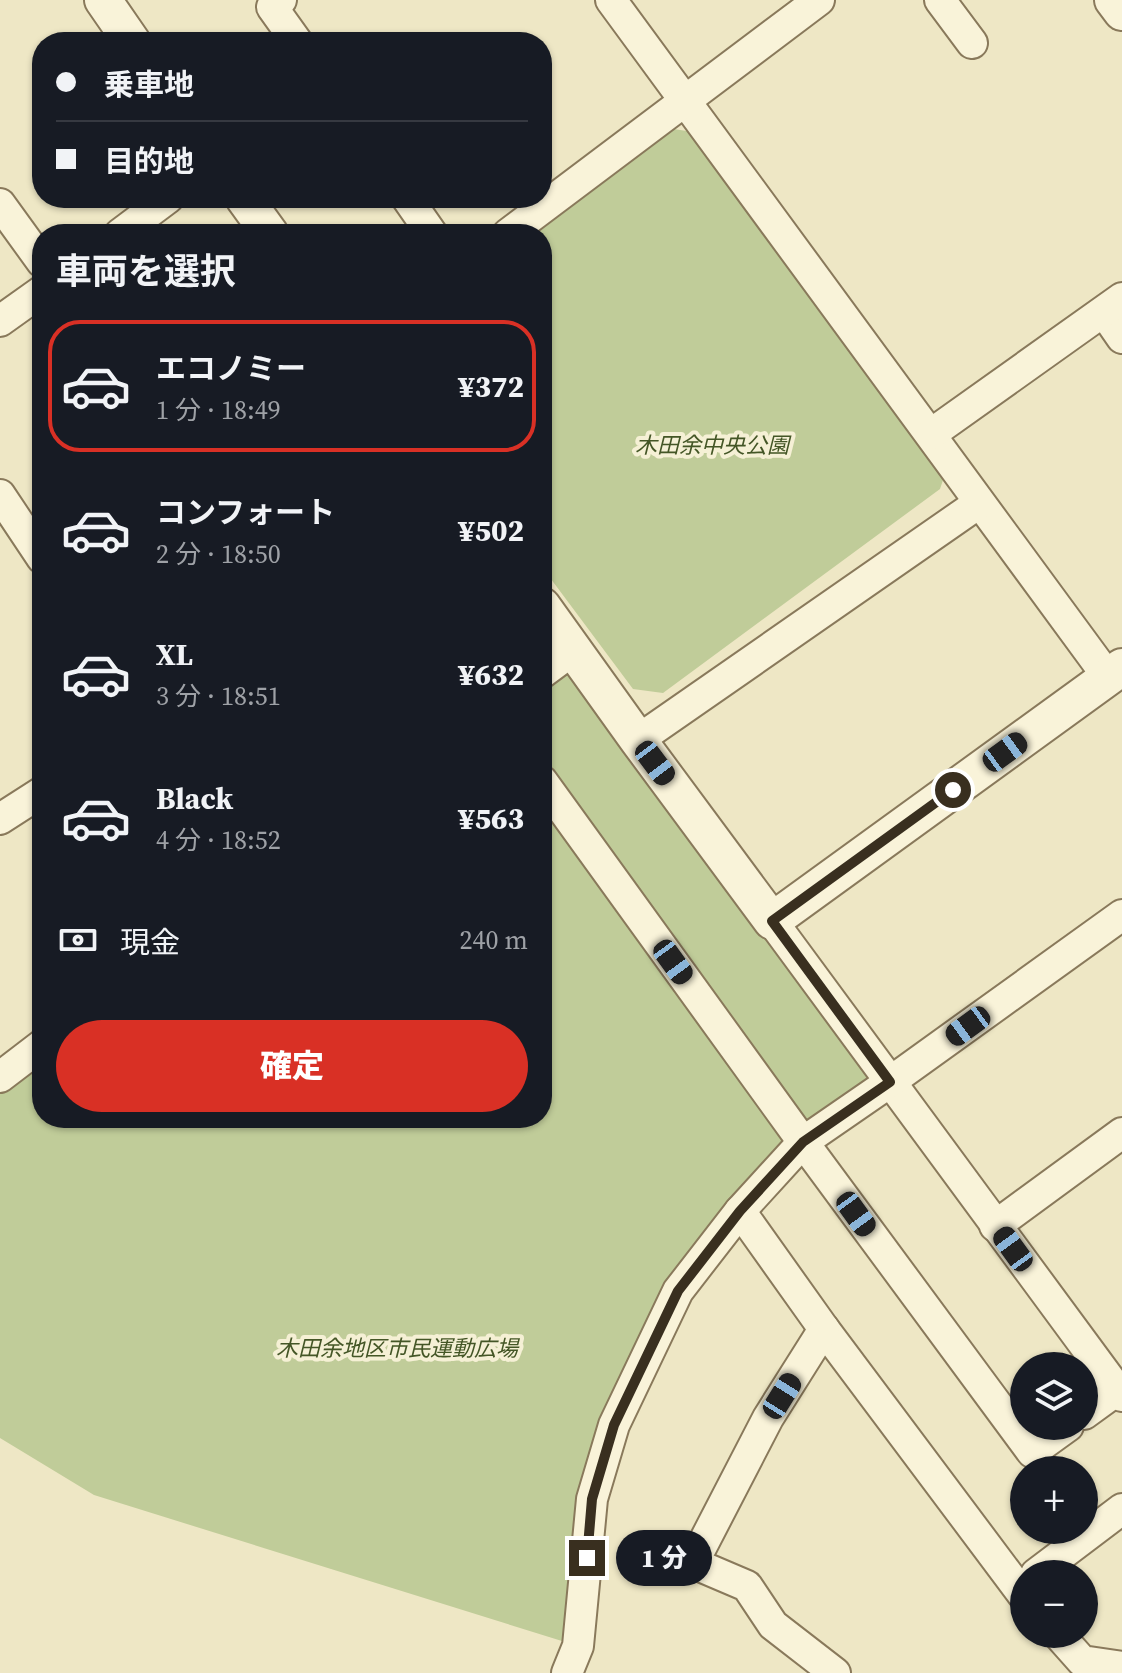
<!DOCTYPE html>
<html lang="ja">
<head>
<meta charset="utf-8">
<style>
  :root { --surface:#171b24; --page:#242831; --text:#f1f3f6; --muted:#9ea1a6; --line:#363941; --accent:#d93025 }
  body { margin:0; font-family:"Source Serif 4","Noto Sans JP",serif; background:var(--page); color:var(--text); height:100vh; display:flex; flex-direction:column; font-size:30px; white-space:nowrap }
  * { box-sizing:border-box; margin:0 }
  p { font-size:26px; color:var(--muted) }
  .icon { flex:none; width:44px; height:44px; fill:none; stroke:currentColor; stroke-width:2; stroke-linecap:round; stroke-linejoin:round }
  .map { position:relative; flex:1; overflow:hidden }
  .drawer { position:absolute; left:32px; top:224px; width:520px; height:904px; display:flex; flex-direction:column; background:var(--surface); border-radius:32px; box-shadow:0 2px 6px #0004 }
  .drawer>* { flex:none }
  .banner { position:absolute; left:32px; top:32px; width:520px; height:176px; border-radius:32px; box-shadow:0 2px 6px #0004; display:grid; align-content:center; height:176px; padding:0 24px; background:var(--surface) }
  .fabs { position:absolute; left:1010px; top:1352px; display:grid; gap:16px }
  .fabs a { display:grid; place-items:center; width:88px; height:88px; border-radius:50%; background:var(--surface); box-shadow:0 2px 6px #0004; font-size:40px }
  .end { position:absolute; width:36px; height:36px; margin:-18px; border:10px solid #392f1f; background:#fff; box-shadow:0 0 0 4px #fff }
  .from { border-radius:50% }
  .bubble { position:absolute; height:56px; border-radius:28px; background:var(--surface); box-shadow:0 2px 6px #0004; font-size:26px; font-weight:800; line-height:56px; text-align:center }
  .car { position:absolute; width:24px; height:48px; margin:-24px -12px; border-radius:10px; box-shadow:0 0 6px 2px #0007; background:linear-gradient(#222 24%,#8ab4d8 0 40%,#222 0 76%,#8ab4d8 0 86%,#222 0) }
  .banner b { display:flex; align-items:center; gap:28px; height:76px; font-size:30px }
  .banner b+b { border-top:2px solid var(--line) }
  .banner i { width:20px; height:20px; background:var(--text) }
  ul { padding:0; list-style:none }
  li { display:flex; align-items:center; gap:24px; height:132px; margin:0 16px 12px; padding:0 8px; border:4px solid transparent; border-radius:32px }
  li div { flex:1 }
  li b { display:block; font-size:30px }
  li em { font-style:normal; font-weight:800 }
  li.active { border-color:var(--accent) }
  li>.icon { width:72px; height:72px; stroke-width:1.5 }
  h2 { padding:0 24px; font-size:36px; line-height:96px }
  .pay { display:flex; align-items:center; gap:20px; height:88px; padding:0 24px; font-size:30px }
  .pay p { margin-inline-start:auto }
  .button { display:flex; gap:16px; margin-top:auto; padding:16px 24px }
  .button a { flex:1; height:92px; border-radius:48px; background:var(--accent); color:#fff; font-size:32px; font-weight:800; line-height:92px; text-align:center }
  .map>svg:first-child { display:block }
</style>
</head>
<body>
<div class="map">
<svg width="1122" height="1673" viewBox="0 0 1122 1673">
  <rect width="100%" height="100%" fill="#eee7c5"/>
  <g fill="#c0cc99">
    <path d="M667,128l26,4 252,342 -5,15 -277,204 -30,-4 -91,-122v-333h-16z"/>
    <path d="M573,650l317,432 -150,129 -126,214 -36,221 -484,-151 -94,-57v-361l42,-32v73h500v-445z"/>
  </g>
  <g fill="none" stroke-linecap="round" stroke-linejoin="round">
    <g stroke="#89795b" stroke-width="34">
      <g id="minor">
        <path d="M281,0l-9,7 25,35"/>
        <path d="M611,0l497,677"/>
        <path d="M940,0l32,43"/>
        <path d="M407,198l25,36"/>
        <path d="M0,204l42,58"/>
        <path d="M120,234l48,-36"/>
        <path d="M508,234l311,-234"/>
        <path d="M1104,312l18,26"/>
        <path d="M0,321l42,-30"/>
        <path d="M931,434l191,-136"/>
        <path d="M0,495l42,63"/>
        <path d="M542,673l31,-23"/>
        <path d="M638,740l341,-237"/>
        <path d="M542,781l261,361 229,310 36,-26"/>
        <path d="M0,819l42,-27"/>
        <path d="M772,921l350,475"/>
        <path d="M0,1077l42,-32"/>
        <path d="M740,1211l84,118 200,267"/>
        <path d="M995,1226l127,-93"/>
        <path d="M824,1329l-56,89 -75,145 54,23 26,39 62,48"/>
        <path d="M1084,1414l33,-24"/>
        <path d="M1036,1574l86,-65"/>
        <path d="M1058,1634l24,27 40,6"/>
        <path d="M567,1673l11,-27 14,-147 22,-74 64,-134 62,-80 63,-69 87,-60 232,-167"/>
      </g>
    </g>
    <g stroke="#89795b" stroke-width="40">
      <g id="tertiary">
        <path d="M103,0l29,42"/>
        <path d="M1113,0l9,12"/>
        <path d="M244,198l26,36"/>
        <path d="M542,606l96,134 134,181 350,-254"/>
      </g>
    </g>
    <use href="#minor" stroke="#f9f3d9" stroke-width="30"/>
    <use href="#tertiary" stroke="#f9f3d9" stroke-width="36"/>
  </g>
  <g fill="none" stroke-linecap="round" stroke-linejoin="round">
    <path stroke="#392f1f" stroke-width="10" d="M587,1558l5,-59 22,-74 64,-134 62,-80 63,-69 87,-60 -118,-161 181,-131"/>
  </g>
  <g text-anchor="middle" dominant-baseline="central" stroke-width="8" stroke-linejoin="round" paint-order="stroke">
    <g font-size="22" font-style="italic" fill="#445626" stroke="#f5f0d5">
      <text x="712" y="445">木田余中央公園</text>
      <text x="397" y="1348">木田余地区市民運動広場</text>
    </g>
  </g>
</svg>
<div class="fabs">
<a><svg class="icon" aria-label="layers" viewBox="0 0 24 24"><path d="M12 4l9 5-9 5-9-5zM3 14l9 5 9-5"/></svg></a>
<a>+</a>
<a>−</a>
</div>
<i class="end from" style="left:953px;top:790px"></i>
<i class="end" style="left:587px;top:1558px"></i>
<div class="bubble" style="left:616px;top:1530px;width:96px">1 分</div>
<i class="car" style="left:1005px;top:752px;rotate:54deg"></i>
<i class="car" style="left:655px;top:763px;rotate:143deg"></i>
<i class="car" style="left:673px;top:962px;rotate:144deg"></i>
<i class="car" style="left:968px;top:1026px;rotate:234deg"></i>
<i class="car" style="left:856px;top:1214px;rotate:144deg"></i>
<i class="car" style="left:1013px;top:1249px;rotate:324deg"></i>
<i class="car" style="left:782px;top:1396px;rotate:32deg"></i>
<div class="banner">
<b><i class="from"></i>乗車地</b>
<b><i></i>目的地</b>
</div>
<section class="drawer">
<h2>車両を選択</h2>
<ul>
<li class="active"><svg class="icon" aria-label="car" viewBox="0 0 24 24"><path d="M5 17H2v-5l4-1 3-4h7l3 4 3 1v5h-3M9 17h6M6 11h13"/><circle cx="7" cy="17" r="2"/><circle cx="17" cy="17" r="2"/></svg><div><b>エコノミー</b><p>1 分 · 18:49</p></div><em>¥372</em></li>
<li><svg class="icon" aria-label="car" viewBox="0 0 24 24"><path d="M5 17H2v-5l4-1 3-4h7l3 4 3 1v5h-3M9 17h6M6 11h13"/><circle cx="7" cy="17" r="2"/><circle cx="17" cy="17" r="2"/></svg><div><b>コンフォート</b><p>2 分 · 18:50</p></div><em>¥502</em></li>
<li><svg class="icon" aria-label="car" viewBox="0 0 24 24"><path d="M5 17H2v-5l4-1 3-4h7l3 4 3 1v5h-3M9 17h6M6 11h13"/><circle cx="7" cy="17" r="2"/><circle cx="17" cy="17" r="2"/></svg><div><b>XL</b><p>3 分 · 18:51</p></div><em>¥632</em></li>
<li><svg class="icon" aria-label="car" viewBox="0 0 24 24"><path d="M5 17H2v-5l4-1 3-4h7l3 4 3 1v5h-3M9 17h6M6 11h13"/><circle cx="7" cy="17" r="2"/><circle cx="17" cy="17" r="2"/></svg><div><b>Black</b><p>4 分 · 18:52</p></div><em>¥563</em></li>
</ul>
<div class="pay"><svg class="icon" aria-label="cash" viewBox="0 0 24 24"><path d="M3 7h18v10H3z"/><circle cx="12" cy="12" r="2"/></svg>現金<p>240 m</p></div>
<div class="button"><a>確定</a></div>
</section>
</div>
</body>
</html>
